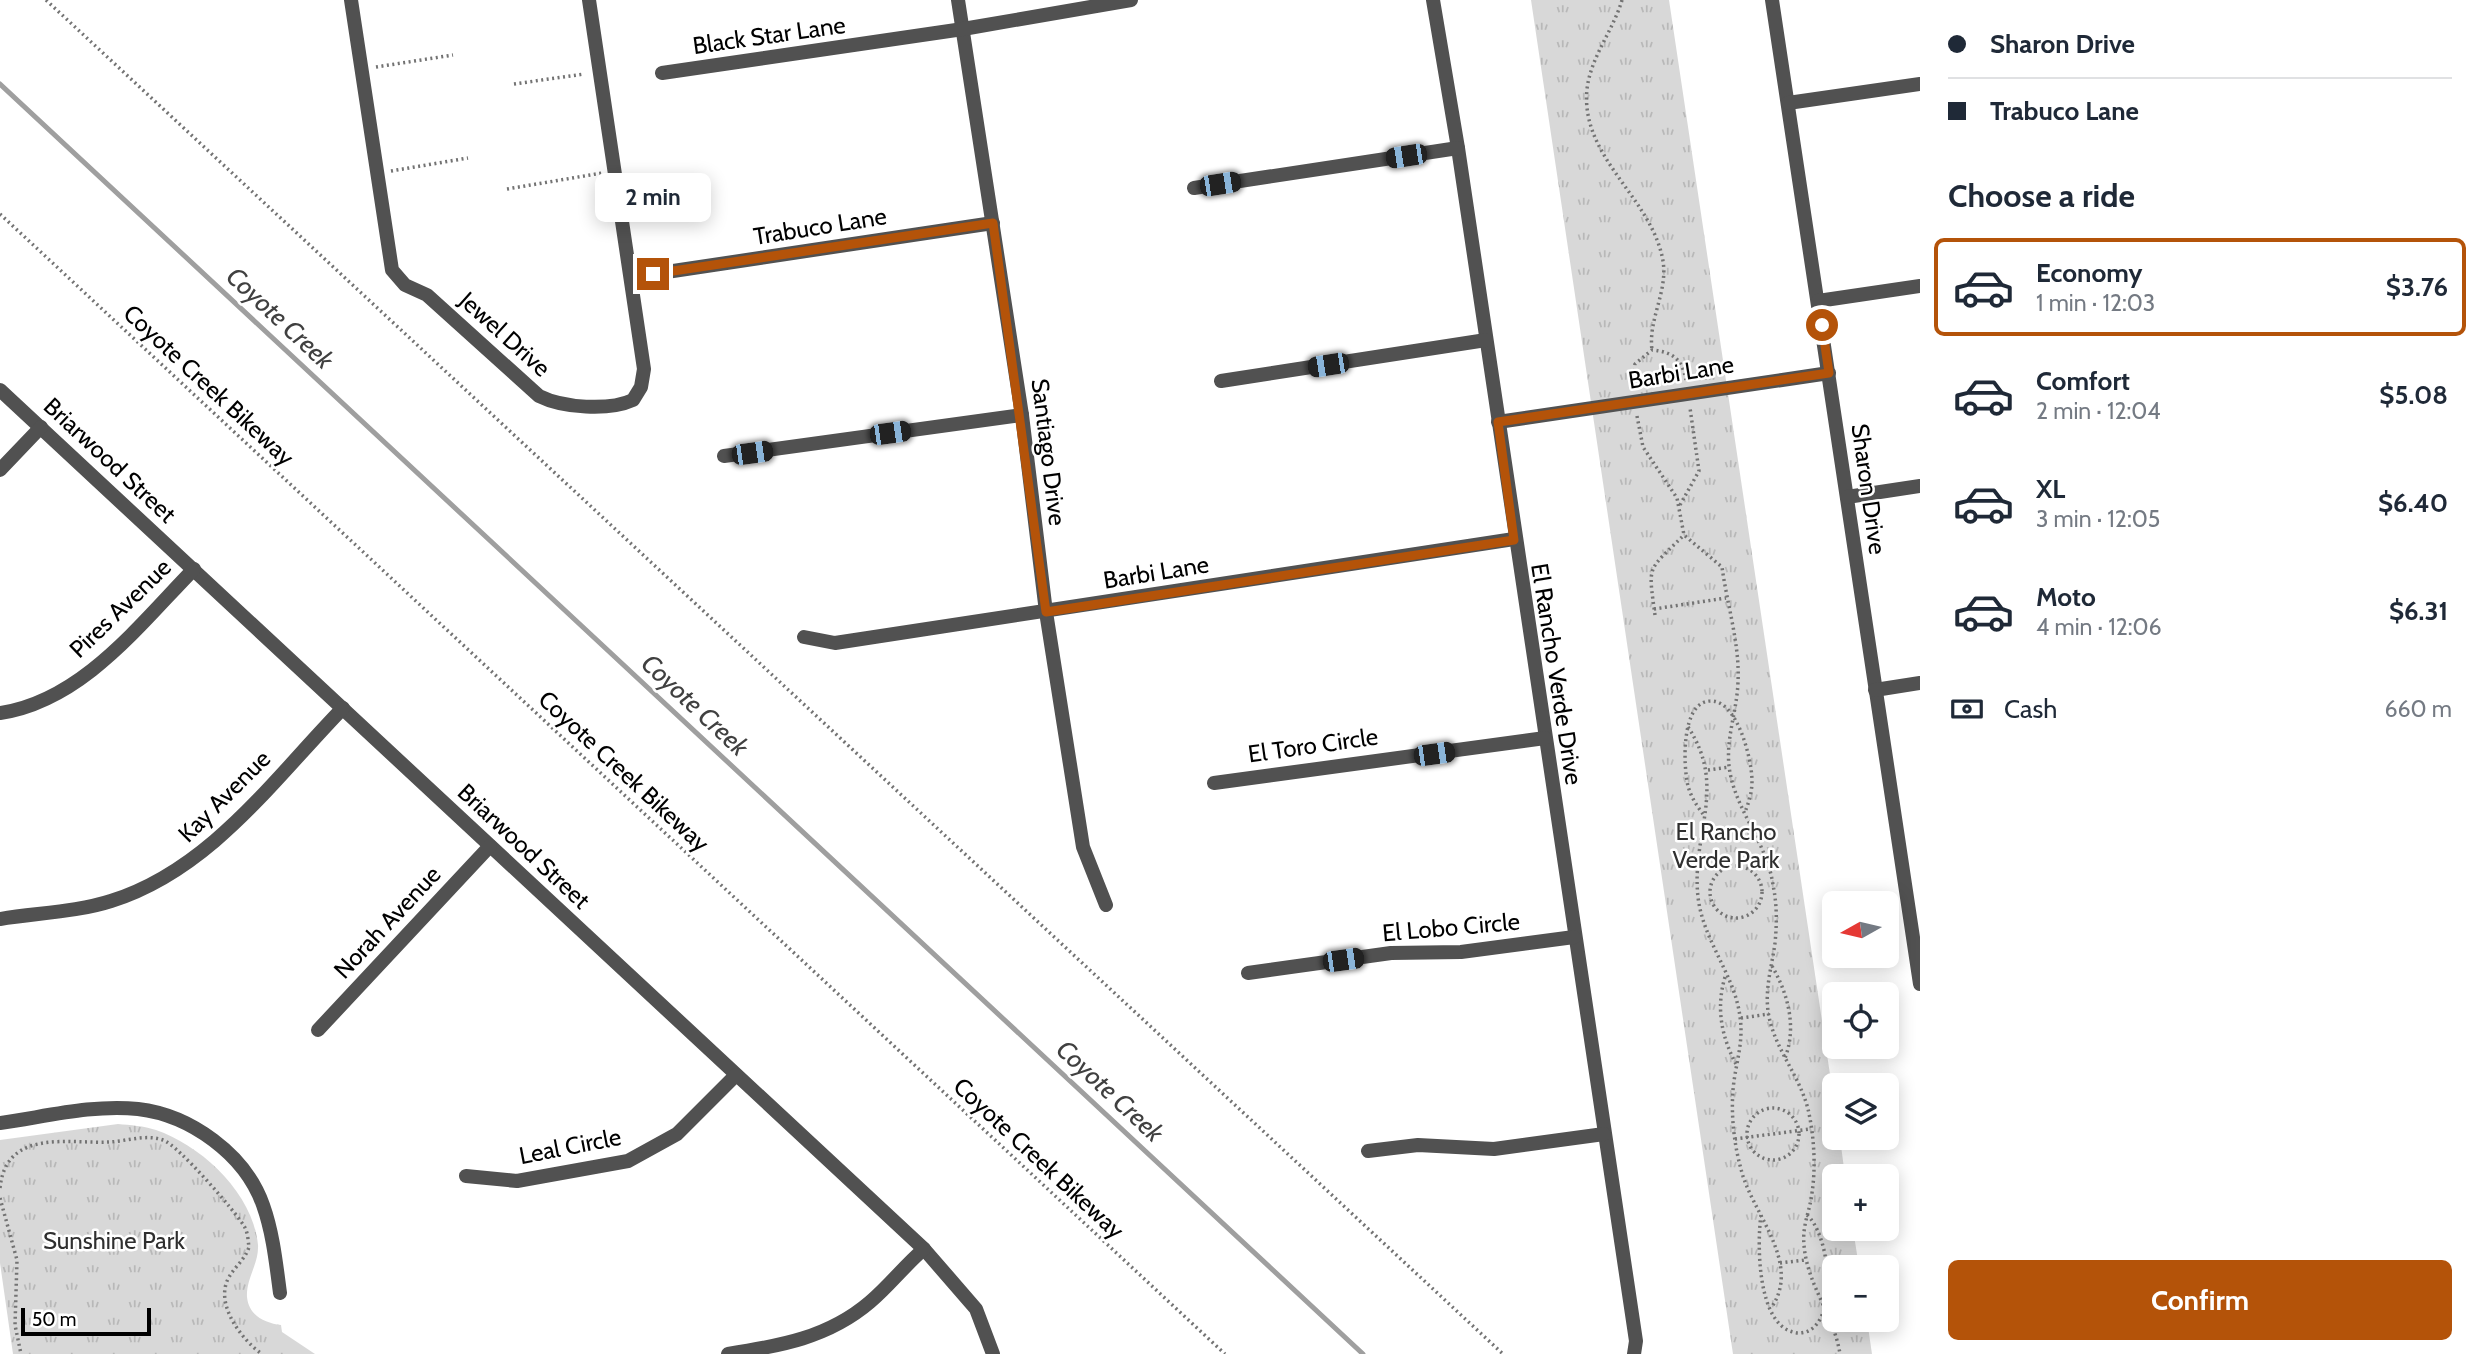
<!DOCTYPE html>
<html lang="en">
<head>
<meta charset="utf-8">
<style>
  :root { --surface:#fff; --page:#f2f2f3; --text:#1f2937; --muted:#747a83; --line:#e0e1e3; --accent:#b45309 }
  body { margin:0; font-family:Cabin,sans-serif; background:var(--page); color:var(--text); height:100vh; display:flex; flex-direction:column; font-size:26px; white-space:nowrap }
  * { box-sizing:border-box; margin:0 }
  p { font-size:23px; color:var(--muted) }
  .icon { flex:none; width:38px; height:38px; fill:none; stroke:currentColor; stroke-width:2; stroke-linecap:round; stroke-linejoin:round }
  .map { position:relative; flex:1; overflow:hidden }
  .details { display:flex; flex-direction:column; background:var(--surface); width:560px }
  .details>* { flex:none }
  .top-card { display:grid; align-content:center; height:154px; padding:0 28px; background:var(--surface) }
  .needle { width:46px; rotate:262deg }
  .fabs { position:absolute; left:1822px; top:891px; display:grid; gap:14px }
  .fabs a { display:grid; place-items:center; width:77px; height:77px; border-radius:10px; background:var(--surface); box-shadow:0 4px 18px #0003; font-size:35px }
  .scale { position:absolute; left:21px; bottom:18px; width:130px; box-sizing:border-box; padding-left:7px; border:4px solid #000; border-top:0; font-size:19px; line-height:24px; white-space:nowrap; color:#000; -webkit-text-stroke:5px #fff; paint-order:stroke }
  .end { position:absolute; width:32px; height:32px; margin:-16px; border:9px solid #b45309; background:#fff; box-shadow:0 0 0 4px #fff }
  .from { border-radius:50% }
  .bubble { position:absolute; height:49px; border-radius:10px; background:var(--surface); box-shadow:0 4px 18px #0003; font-size:23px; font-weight:800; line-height:49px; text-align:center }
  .car { position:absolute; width:21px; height:42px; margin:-21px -10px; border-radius:9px; box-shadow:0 0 5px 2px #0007; background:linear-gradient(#222 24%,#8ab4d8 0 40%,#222 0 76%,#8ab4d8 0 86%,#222 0) }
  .top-card b { display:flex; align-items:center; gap:24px; height:66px; font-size:26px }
  .top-card b+b { border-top:2px solid var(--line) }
  .top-card i { width:18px; height:18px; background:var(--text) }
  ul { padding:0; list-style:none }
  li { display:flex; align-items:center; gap:21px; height:98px; margin:0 14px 10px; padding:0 14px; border:4px solid transparent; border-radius:10px }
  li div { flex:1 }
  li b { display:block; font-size:26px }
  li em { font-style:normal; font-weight:800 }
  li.on { border-color:var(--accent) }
  li>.icon { width:63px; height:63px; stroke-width:1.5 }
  h2 { padding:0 28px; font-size:32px; line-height:84px }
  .pay { display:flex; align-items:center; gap:18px; height:77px; padding:0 28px; font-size:26px }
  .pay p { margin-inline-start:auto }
  .cta { display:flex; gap:14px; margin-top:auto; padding:14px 28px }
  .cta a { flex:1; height:80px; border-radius:10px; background:var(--accent); color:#fff; font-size:28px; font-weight:800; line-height:80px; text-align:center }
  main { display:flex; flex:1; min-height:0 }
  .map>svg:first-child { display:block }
</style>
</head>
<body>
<main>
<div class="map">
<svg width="1920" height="1354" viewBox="0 0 1920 1354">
  <defs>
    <pattern id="park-tufts" width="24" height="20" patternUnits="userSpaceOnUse" patternTransform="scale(1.75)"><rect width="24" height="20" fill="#d8d8d8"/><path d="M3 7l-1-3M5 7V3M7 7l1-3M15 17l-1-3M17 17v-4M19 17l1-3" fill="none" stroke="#b8b8b8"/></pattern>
  </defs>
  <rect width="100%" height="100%" fill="#fff"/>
  <g fill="url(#park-tufts)">
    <path d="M1531,0h138l165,1101v37h6l5,38h-11v52l19,1 6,38h-25v53h33l5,34h-139z"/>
    <path d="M118,1124c12,1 26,2 38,6 46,16 97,63 102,115 1,19 -12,33 -11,52 2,19 18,26 34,28l1,7 33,22h-302l-13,-91v-123z"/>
  </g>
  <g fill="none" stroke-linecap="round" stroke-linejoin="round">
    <path stroke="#9f9f9f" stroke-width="5" d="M0,84l1363,1270"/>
    <g stroke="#737373" stroke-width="3.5" stroke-dasharray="2 3.5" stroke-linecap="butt">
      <path d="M46,0l1457,1354"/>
      <path d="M1622,0c-9,31 -31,56 -35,89 -7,69 65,108 76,172 5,31 -15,58 -11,89"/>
      <path d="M376,67l77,-12"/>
      <path d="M514,84l70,-10"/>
      <path d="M391,171l77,-13"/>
      <path d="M507,189l95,-16"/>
      <path d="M0,214l1225,1140"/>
      <path d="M1633,387l2,-23 17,-14c21,2 30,9 34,30"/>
      <path d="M1637,416l6,31 34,51 7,37 38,32c5,37 18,78 16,115 -1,29 -12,55 -9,84 5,43 38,76 44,119 4,19 4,38 2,58 -3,23 -10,44 -7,68 5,36 31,63 40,98 6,26 8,57 4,84 -2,18 -10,32 -8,52 3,40 30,70 36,109"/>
      <path d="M1680,505l19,-34 -9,-63"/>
      <path d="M1654,609l72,-11"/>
      <path d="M1655,615c-7,-52 -8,-43 29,-80"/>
      <path d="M1688,727c40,60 3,107 10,170 5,44 37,78 42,120 4,26 -5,48 -7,73 -2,26 1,54 8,79 10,43 62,94 30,139"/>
      <path d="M1708,770l21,-3"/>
      <path d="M1703,814c-6,-8 -12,-17 -15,-28 -5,-21 -7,-84 22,-85 27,-2 42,58 42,80 0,11 -3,21 -7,31"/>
      <circle cx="1736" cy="892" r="26"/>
      <path d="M1772,966c16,28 25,61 13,92"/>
      <path d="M1725,977c-9,30 -4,59 11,87"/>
      <path d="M1741,1018l28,-4"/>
      <circle cx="1773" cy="1134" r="26"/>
      <path d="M1735,1139l75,-10"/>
      <path d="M0,1188c6,-60 69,-44 110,-46 17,-1 36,-8 53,-2 15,5 72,71 81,86 4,6 4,15 5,21 -4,13 -15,20 -21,32 -13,26 14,61 34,75"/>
      <path d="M0,1198l17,62 -2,65 6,29"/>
      <path d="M1761,1215c-4,28 -4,108 32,117 6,2 14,1 20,-4 24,-20 16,-95 -7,-114"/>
      <path d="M1780,1263l25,-3"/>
    </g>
    <g stroke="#515151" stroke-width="14">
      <path d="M351,0l41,270 13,15 22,10 112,101c24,12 70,15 94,4l8,-13 3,-18 -55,-369"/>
      <path d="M958,0l64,415 24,197 37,235 23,58"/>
      <path d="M1433,0l25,148 178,1193 -2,13"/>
      <path d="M1772,0l148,984"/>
      <path d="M662,73l301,-44 168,-29"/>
      <path d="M1788,103l132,-19"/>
      <path d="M1194,188l264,-40"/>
      <path d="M653,274l340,-51"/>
      <path d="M1818,301l102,-15"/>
      <path d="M1221,381l265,-41"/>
      <path d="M0,390l924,859 52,60 17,45"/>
      <path d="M1498,422l331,-49"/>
      <path d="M724,456l298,-41"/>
      <path d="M0,470l41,-43"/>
      <path d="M1847,497l73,-11"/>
      <path d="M804,637l31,6 679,-104"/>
      <path d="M1875,690l45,-7"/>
      <path d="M0,713c82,-12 140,-89 194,-144"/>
      <path d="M1214,783l331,-45"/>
      <path d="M0,919c36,-6 77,-7 111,-18 99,-31 162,-121 232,-193"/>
      <path d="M1248,973l143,-20 70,-1 113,-15"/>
      <path d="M318,1030l172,-184"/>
      <path d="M0,1123c44,-6 93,-19 138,-14 52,6 107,45 125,96 10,28 13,58 17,88"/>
      <path d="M1368,1151l50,-6 76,4 110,-15"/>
      <path d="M466,1176l51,5 111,-20 49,-27 59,-59"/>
      <path d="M728,1354c51,-8 100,-16 142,-52 19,-16 35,-37 54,-53"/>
    </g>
  </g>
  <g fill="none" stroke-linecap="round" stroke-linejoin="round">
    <path stroke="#b45309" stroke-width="9" d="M653,274l340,-51 53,389 468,-72 -16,-118 331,-49 -7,-48"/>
  </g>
  <g text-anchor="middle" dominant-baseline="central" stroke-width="5" stroke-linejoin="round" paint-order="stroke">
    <g font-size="24" fill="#000" stroke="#fff">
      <text transform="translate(769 35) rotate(-8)">Black Star Lane</text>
      <text transform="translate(820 226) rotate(-9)">Trabuco Lane</text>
      <text transform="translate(505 334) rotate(42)">Jewel Drive</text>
      <text transform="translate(1681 372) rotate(-9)">Barbi Lane</text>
      <text transform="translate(209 385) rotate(43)">Coyote Creek Bikeway</text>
      <text transform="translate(1049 452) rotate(83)">Santiago Drive</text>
      <text transform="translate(110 460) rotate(43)">Briarwood Street</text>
      <text transform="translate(1869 489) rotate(82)">Sharon Drive</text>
      <text transform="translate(1156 572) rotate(-9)">Barbi Lane</text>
      <text transform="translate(120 608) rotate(-44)">Pires Avenue</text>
      <text transform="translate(1557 674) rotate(81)">El Rancho Verde Drive</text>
      <text transform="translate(1313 745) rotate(-8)">El Toro Circle</text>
      <text transform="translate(624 771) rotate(43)">Coyote Creek Bikeway</text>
      <text transform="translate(224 796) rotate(-45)">Kay Avenue</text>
      <text transform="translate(524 846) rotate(43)">Briarwood Street</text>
      <text transform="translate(387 922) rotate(-47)">Norah Avenue</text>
      <text transform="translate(1451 927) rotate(-5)">El Lobo Circle</text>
      <text transform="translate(570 1146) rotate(-11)">Leal Circle</text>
      <text transform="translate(1039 1158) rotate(43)">Coyote Creek Bikeway</text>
    </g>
    <g font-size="24" fill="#2f2f2f" stroke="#fff">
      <text x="1726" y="831">El Rancho<tspan x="1726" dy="28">Verde Park</tspan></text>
      <text x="114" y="1240">Sunshine Park</text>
    </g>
    <g font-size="26" font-style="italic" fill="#404040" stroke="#fff">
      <text transform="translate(280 318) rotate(43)">Coyote Creek</text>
      <text transform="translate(695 705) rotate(43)">Coyote Creek</text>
      <text transform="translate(1110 1091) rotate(43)">Coyote Creek</text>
    </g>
  </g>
</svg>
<div class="fabs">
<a><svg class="needle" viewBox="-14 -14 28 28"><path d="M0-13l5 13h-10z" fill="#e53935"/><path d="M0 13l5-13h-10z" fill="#747a83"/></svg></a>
<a><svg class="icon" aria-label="locate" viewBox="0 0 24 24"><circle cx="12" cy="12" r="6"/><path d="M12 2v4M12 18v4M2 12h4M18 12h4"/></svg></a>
<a><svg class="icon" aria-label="layers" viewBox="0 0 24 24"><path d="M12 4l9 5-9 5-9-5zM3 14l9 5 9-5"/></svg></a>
<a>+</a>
<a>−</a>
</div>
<div class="scale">50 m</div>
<i class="end from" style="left:1822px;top:325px"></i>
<i class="end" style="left:653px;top:274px"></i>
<div class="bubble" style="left:595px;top:173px;width:116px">2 min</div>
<i class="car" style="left:1406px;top:156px;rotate:261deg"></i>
<i class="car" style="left:1220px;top:184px;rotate:81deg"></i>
<i class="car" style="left:1328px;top:365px;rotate:261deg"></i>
<i class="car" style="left:890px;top:433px;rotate:82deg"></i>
<i class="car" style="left:752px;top:453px;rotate:82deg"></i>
<i class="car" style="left:1434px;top:754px;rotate:82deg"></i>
<i class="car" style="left:1343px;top:960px;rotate:82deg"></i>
</div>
<section class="details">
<div class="top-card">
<b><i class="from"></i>Sharon Drive</b>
<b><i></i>Trabuco Lane</b>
</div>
<h2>Choose a ride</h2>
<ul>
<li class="on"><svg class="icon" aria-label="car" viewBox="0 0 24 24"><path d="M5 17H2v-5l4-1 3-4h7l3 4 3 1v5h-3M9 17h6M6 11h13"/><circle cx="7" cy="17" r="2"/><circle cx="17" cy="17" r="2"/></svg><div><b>Economy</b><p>1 min · 12:03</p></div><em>$3.76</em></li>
<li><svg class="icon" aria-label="car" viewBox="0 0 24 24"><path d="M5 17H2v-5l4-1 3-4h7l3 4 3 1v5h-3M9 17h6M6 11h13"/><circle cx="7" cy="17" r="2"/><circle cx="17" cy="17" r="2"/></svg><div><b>Comfort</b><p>2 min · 12:04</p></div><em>$5.08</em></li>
<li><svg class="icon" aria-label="car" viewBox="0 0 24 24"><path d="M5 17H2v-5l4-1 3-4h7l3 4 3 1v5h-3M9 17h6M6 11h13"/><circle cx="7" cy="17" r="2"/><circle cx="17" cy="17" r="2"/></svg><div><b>XL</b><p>3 min · 12:05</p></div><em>$6.40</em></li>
<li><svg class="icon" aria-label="car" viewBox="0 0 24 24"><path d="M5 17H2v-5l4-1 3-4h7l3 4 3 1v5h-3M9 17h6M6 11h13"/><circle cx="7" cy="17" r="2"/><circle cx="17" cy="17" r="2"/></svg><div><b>Moto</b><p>4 min · 12:06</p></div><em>$6.31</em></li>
</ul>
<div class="pay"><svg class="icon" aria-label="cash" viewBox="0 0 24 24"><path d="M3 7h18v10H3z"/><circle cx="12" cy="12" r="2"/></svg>Cash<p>660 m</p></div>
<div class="cta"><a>Confirm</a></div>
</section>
</main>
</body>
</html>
